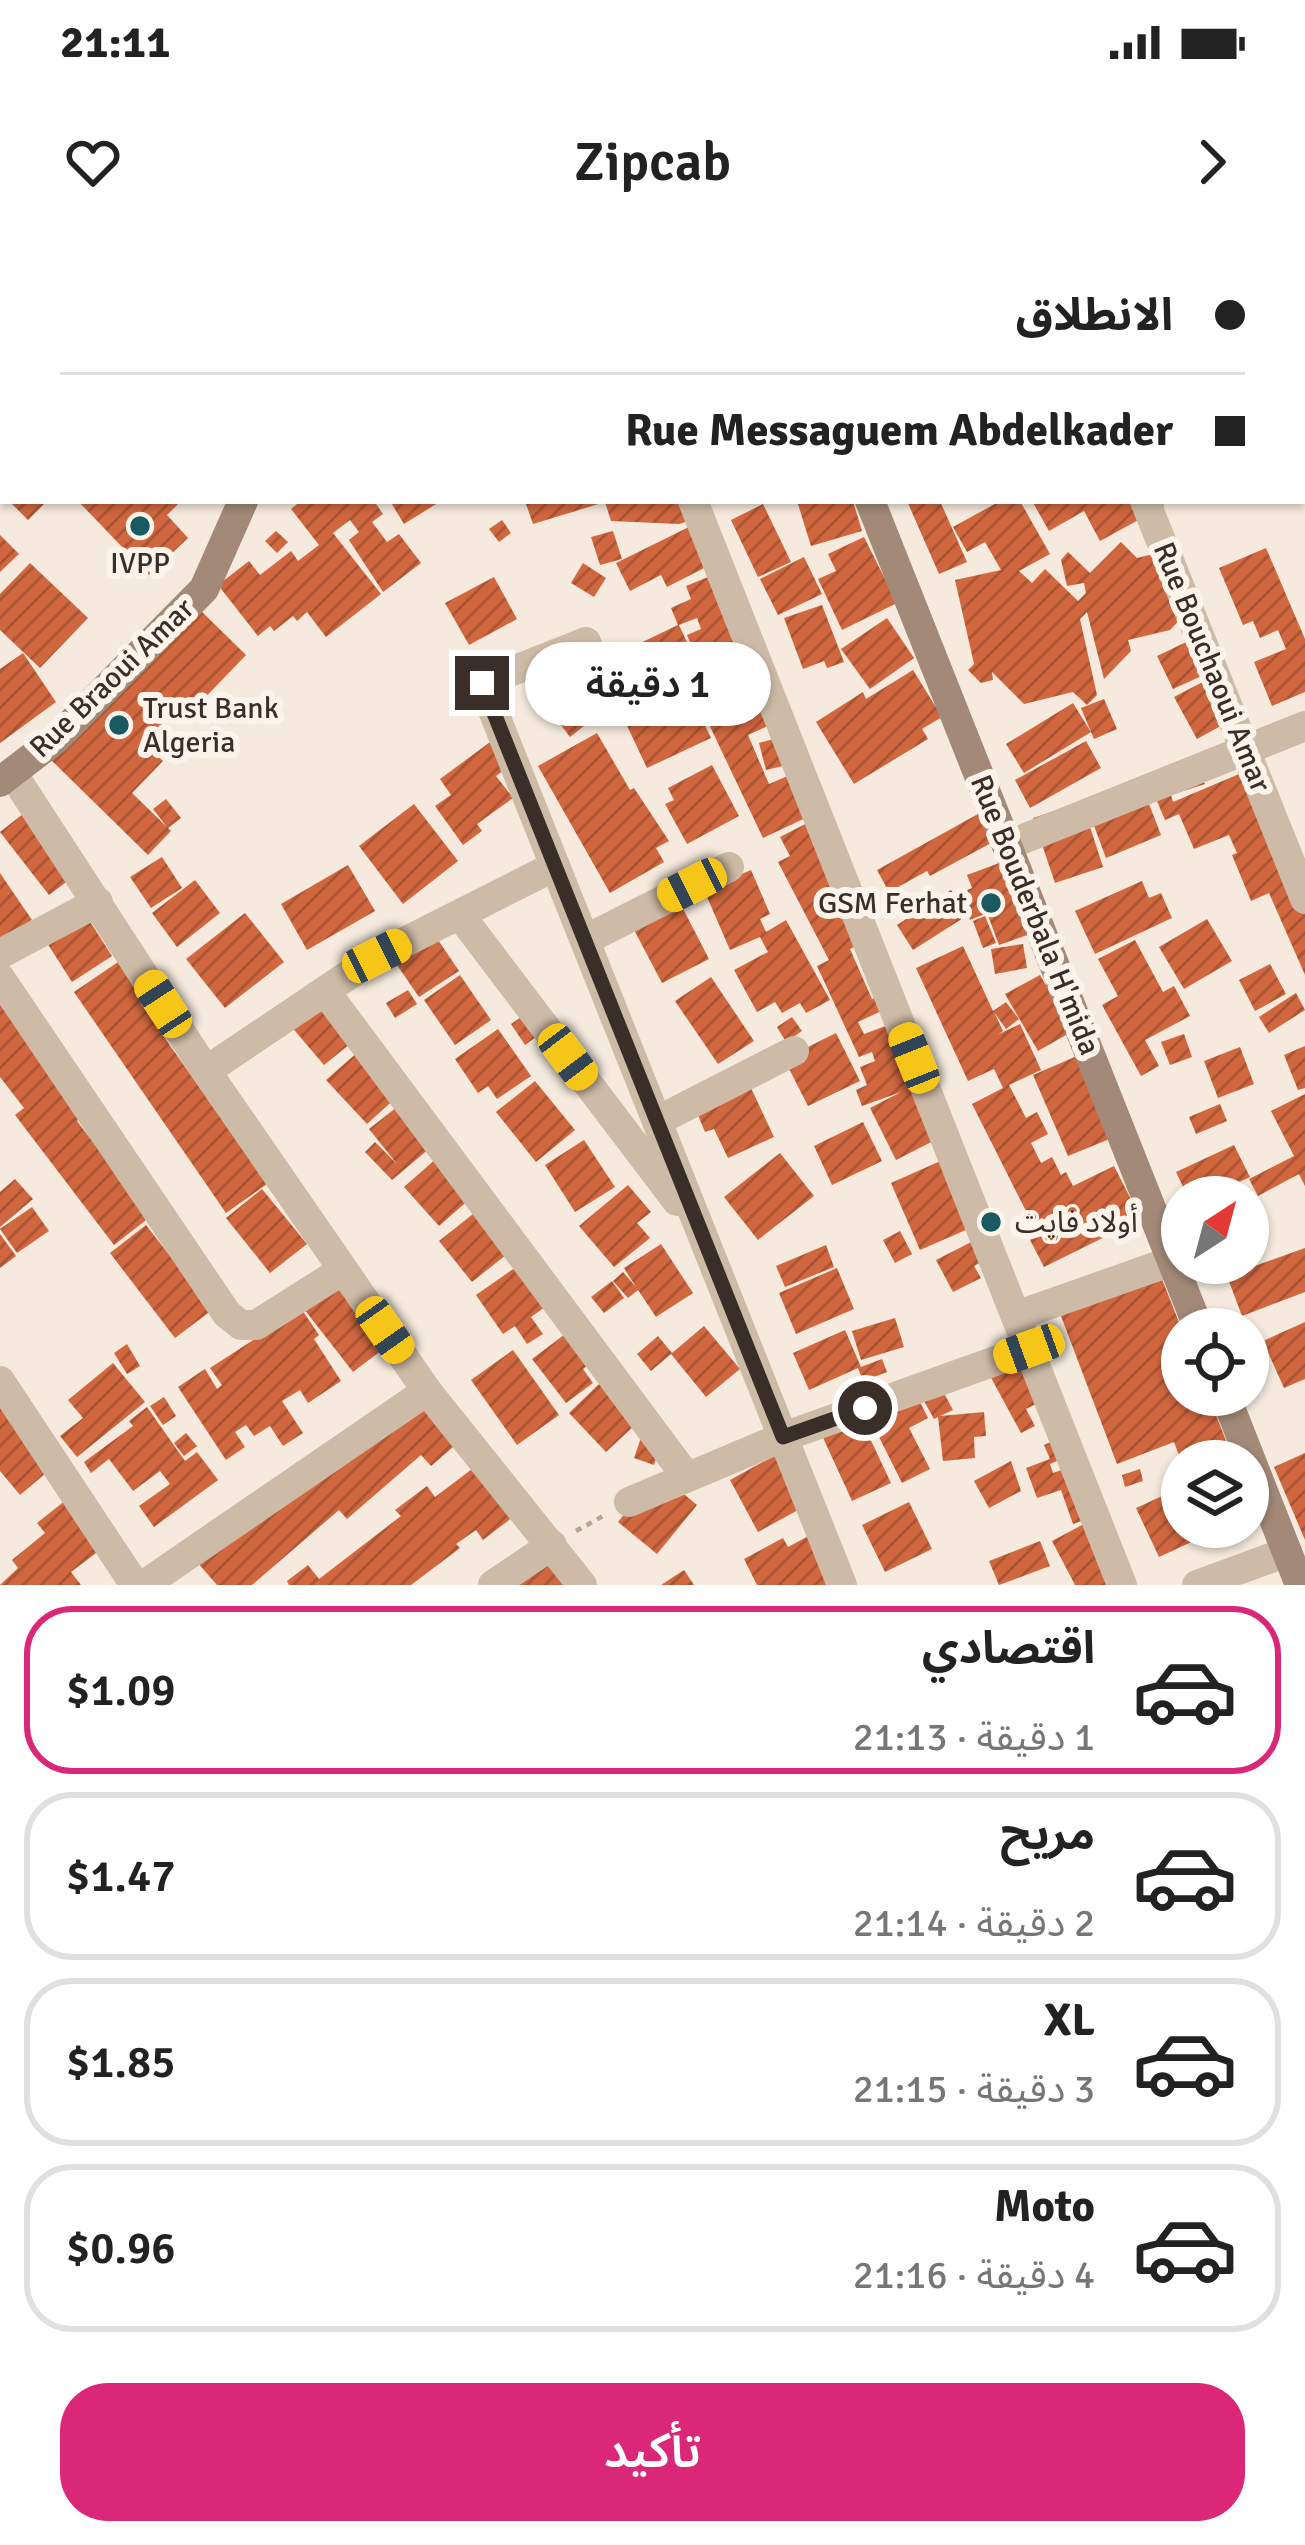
<!DOCTYPE html>
<html lang="ar">
<head>
<meta charset="utf-8">
<style>
  :root { --surface:#fff; --page:#f6f6f6; --text:#222; --muted:#767676; --line:#e0e0e0; --accent:#db2777 }
  body { margin:0; font-family:Signika,"Noto Sans Arabic",sans-serif; background:var(--page); color:var(--text); direction:rtl; height:100vh; display:flex; flex-direction:column; font-size:45px; white-space:nowrap }
  * { box-sizing:border-box; margin:0 }
  p { font-size:39px; color:var(--muted) }
  .icon { flex:none; width:66px; height:66px; fill:none; stroke:currentColor; stroke-width:2; stroke-linecap:round; stroke-linejoin:round }
  .map { position:relative; height:1345px; overflow:hidden; direction:ltr }
  .drawer { display:flex; flex-direction:column; background:var(--surface); flex:1 }
  .drawer>* { flex:none }
  .guide { position:absolute; left:0px; top:0px; width:1305px; height:264px; box-shadow:0 3px 9px #0004; direction:rtl; display:grid; align-content:center; height:264px; padding:0 60px; background:var(--surface) }
  .needle { width:78px; rotate:36deg }
  .controls { position:absolute; left:1161px; top:936px; display:grid; gap:24px }
  .controls a { display:grid; place-items:center; width:108px; height:108px; border-radius:50%; background:var(--surface); box-shadow:0 3px 9px #0004; font-size:60px }
  .end { position:absolute; width:54px; height:54px; margin:-27px; border:15px solid #3a2f28; background:#fff; box-shadow:0 0 0 6px #fff }
  .from { border-radius:50% }
  .bubble { position:absolute; height:84px; border-radius:42px; background:var(--surface); box-shadow:0 3px 9px #0004; font-size:39px; font-weight:600; line-height:84px; text-align:center; direction:rtl }
  .car { position:absolute; width:36px; height:72px; margin:-36px -18px; border-radius:15px; box-shadow:0 0 9px 3px #0007; background:linear-gradient(#f5c518 24%,#345 0 40%,#f5c518 0 76%,#345 0 86%,#f5c518 0) }
  .guide b { display:flex; align-items:center; gap:42px; height:114px; font-size:45px }
  .guide b+b { border-top:3px solid var(--line) }
  .guide i { width:30px; height:30px; background:var(--text) }
  ul { padding:21px 0 0; list-style:none }
  li { display:flex; align-items:center; gap:36px; height:168px; margin:0 24px 18px; padding:0 36px; border:6px solid var(--line); border-radius:48px }
  li div { flex:1 }
  li b { display:block; font-size:45px }
  li em { font-style:normal; font-weight:600 }
  li.current { border-color:var(--accent) }
  li>.icon { width:108px; height:108px; stroke-width:1.5 }
  .primary-button { display:flex; gap:24px; margin-top:auto; padding:24px 60px }
  .primary-button a { flex:1; height:138px; border-radius:48px; background:var(--accent); color:#fff; font-size:48px; font-weight:600; line-height:138px; text-align:center }
  .status { display:flex; justify-content:space-between; align-items:center; height:84px; padding:0 60px; background:var(--surface); direction:ltr }
  .status svg { height:33px; fill:currentColor }
  header { display:flex; justify-content:space-between; align-items:center; height:156px; padding:0 60px; background:var(--surface); font-size:54px; font-weight:600 }
  .map>svg:first-child { display:block }
</style>
</head>
<body>
<div class="status"><b>21:11</b><svg viewBox="0 0 49 12"><path d="M0 12V9h3v3zM5 12V6h3v6zM10 12V3h3v9zM15 12V0h3v12zM26 1h20v11H26zM47 4h2v5h-2z"/></svg></div>
<header><svg class="icon" aria-label="forward" viewBox="0 0 24 24"><path d="M9 5l7 7-7 7"/></svg>Zipcab<svg class="icon" aria-label="heart" viewBox="0 0 24 24"><path d="M12 20l-8-8c-3-5 5-10 8-4 3-6 11-1 8 4z"/></svg></header>
<div class="map">
<svg width="1305" height="1345" viewBox="0 0 1305 1345">
  <defs>
    <pattern id="building-hatch" width="6" height="6" patternUnits="userSpaceOnUse" patternTransform="scale(3)"><rect width="6" height="6" fill="#d1673f"/><path d="M-1 1l2-2M0 6l6-6M5 7l2-2" fill="none" stroke="#ab5535"/></pattern>
  </defs>
  <rect width="100%" height="100%" fill="#f5eadd"/>
  <g fill="url(#building-hatch)">
    <path d="M9,261h38l-19,19z"/>
    <path d="M78,261h103l-14,14 21,23 -39,37z"/>
    <path d="M301,261h73l9,13 -11,8 15,20 12,-8 22,29 -38,29 -34,-52 10,-8 -9,-12 -17,13 48,61 -55,43 -19,-25 -10,9 -4,-5 -19,15 -4,-5 -12,10 -40,-51 31,-24 11,14 31,-24 7,10 21,-16 -28,-36z"/>
    <path d="M390,261h51l-37,23z"/>
    <path d="M525,261h157l6,20 -9,3 -68,-3 -6,-19 -72,22z"/>
    <path d="M797,261h56l9,30 -51,15z"/>
    <path d="M907,261h33l27,61 -28,12z"/>
    <path d="M1000,261h20l30,53 -31,17 13,12 13,-14 33,32 8,-8 -2,-10 -17,3 -6,-26 7,-8 22,21 31,-31 16,16 32,-8 24,56 -23,24 -42,10 3,11 -27,28 -17,-67 -7,7 17,76 -10,10 -14,-13 -49,12 -32,-32 1,8 -12,3 -13,-13 6,-6 -19,-84 46,-10 -16,-28 -18,10 -14,-25z"/>
    <path d="M1032,261h129l3,5 -64,35 -16,-30 -35,20z"/>
    <path d="M763,264l28,58 -33,15 -27,-57z"/>
    <path d="M502,280l9,13 -12,9 -10,-13z"/>
    <path d="M693,285l19,39 -45,23 -6,-12 -31,16 -14,-28z"/>
    <path d="M276,291l12,11 -11,11 -12,-12z"/>
    <path d="M613,291l9,28 -22,6 -9,-28z"/>
    <path d="M0,295l19,19 -19,18z"/>
    <path d="M864,297l33,66 -55,27 -24,-51 18,-8 -8,-17z"/>
    <path d="M1266,308l39,91v53l-33,14 -18,-44 32,-13 -8,-19 -18,8 -7,-17 -10,4 -24,-57z"/>
    <path d="M804,317l18,37 -44,21 -18,-36z"/>
    <path d="M30,323l58,55 -48,50 -40,-38v-36z"/>
    <path d="M583,323l23,15 -12,19 -23,-14z"/>
    <path d="M718,333l41,98 -33,13 -12,-31 -17,7 -10,-25 14,-6 -4,-11 -18,7 21,45 -49,23 -21,-45 48,-23 -7,-17 20,-9 -5,-13z"/>
    <path d="M494,337l23,42 -48,26 -24,-42z"/>
    <path d="M195,365l51,50 -51,53 -9,-8 -42,43 19,18 -31,32 35,34 -14,-18 13,-10 15,19 -13,10 3,3 -23,24 -101,-99z"/>
    <path d="M822,365l22,57 -17,6 -3,-7 -21,8 -19,-51z"/>
    <path d="M887,378l27,40 -44,31 -29,-40z"/>
    <path d="M1203,394l16,34 -46,21 -16,-33z"/>
    <path d="M23,413l33,49 -56,41v-74z"/>
    <path d="M554,420l9,13 14,-11 34,43 -41,32 -43,-57z"/>
    <path d="M913,430l29,47 -20,12 6,10 -74,45 -38,-62 47,-30 3,7z"/>
    <path d="M1214,436l23,41 -40,22 -23,-42z"/>
    <path d="M685,443l26,55 -64,30 -26,-55z"/>
    <path d="M765,449l14,32 -31,14 21,49 28,-12 19,41 -53,25 -58,-122z"/>
    <path d="M1104,459l13,30 -23,10 -13,-31z"/>
    <path d="M1073,463l18,29 -67,41 -18,-29z"/>
    <path d="M597,493l33,57 4,-2 35,53 -13,7 8,14 -54,31 -72,-127z"/>
    <path d="M784,496l7,28 -25,6 -7,-27z"/>
    <path d="M497,497l18,25 -19,14 17,22 -36,26 5,7 -19,14 -28,-39 16,-11 -11,-16z"/>
    <path d="M1086,501l15,27 -71,40 -15,-28z"/>
    <path d="M1195,521l10,23 -34,11 2,7 85,-36 47,123v86l-36,-82 -18,8 -19,-46 5,-2 -8,-18 -35,14 -15,-35 -14,6 -17,-40z"/>
    <path d="M712,525l27,51 -52,28 -22,-40 9,-4 -6,-12z"/>
    <path d="M1139,538l22,57 -55,23 -22,-59z"/>
    <path d="M1082,562l21,65 -48,16 -22,-65z"/>
    <path d="M414,564l44,57 -55,43 -44,-58z"/>
    <path d="M28,570l49,64 -28,21 -49,-63z"/>
    <path d="M978,574l15,28 -63,34 -3,-5 -38,21 -12,-22z"/>
    <path d="M817,578l55,120 -22,11 22,50 16,-7 6,13 -36,17 6,12 35,-13 52,111 -55,28 -26,-52 31,-16 -39,14 -6,-16 11,-5 -7,-18 15,-6 -3,-9 -13,5 -42,-91 12,-6 -51,-98 12,-6 -10,-19z"/>
    <path d="M162,617l20,31 -31,20 -21,-31z"/>
    <path d="M1002,622l28,72 -31,11 -12,-32 -17,7 -10,-27 12,-5 -5,-13z"/>
    <path d="M348,625l27,46 -68,39 -26,-46z"/>
    <path d="M751,630l19,44 -10,5 6,13 20,-12 44,80 -24,13 -6,-10 -18,10 -7,-11 -18,10 -23,-42 34,-18 -8,-15 -30,13 -26,-60z"/>
    <path d="M0,633l32,47 -32,21z"/>
    <path d="M195,640l25,33 -43,34 -25,-34z"/>
    <path d="M1142,641l7,17 12,-5 11,25 -77,36 -20,-43z"/>
    <path d="M951,650l17,25 -55,35 -16,-25z"/>
    <path d="M679,661l30,58 -47,24 -30,-57z"/>
    <path d="M80,666l32,50 -40,26 -32,-50z"/>
    <path d="M245,673l39,49 -59,46 -39,-49z"/>
    <path d="M985,676l11,27 -13,5 -10,-27z"/>
    <path d="M1207,679l25,42 -48,28 -25,-42z"/>
    <path d="M428,685l31,46 -40,26 -31,-45z"/>
    <path d="M1135,700l28,52 11,-6 16,30 -45,24 14,26 -18,10 -39,-71 16,-9 -20,-37z"/>
    <path d="M1023,704l4,24 -32,6 -4,-25z"/>
    <path d="M963,706l30,65 13,-9 13,17 -13,10 -12,-17 9,19 -4,3 21,-10 21,46 -32,15 17,33 11,-6 11,22 -17,9 10,20 11,-6 9,18 5,-3 7,14 41,-20 27,53 -97,48 -14,-27 13,-7 -10,-20 -5,2 -56,-111 31,-16 -9,-19 -26,12 -52,-113z"/>
    <path d="M118,722l27,40 -4,2 126,180 -41,29 -152,-221z"/>
    <path d="M1270,724l16,30 -31,17 -16,-31z"/>
    <path d="M460,735l31,45 -36,25 -31,-45z"/>
    <path d="M1040,735l33,56 -35,20 -33,-57z"/>
    <path d="M711,737l43,64 -36,23 -43,-63z"/>
    <path d="M408,750l9,14 -22,14 -9,-15z"/>
    <path d="M1296,753l9,17 -36,23 -10,-16z"/>
    <path d="M322,758l34,41 -32,26 -34,-40z"/>
    <path d="M0,761l86,114 -9,6 73,96 -36,28 -99,-130 9,-7 -24,-31z"/>
    <path d="M533,769l14,20 -22,16 -14,-21z"/>
    <path d="M792,777l10,14 -16,11 -9,-15z"/>
    <path d="M498,789l33,47 -34,23 -9,-13 -10,7 -23,-34z"/>
    <path d="M836,793l24,48 -52,25 -24,-47z"/>
    <path d="M1184,794l8,23 -22,8 -9,-23z"/>
    <path d="M1305,806v42l-7,2 -14,-35z"/>
    <path d="M1240,807l14,37 -36,14 -14,-37z"/>
    <path d="M359,811l40,44 -32,29 -41,-44z"/>
    <path d="M1077,816l35,82 -44,18 -35,-81z"/>
    <path d="M535,841l40,49 -39,32 -40,-50z"/>
    <path d="M751,848l23,49 -46,21 -14,-29 -9,3 -7,-17z"/>
    <path d="M1305,854v92l-6,-12 -41,22 -9,-17 45,-23 -23,-45z"/>
    <path d="M402,863l28,45 -38,32 -27,-28 10,-10 22,22 -28,-35z"/>
    <path d="M1220,864l7,17 -31,13 -7,-17z"/>
    <path d="M863,882l19,39 -50,24 -18,-39z"/>
    <path d="M584,900l31,47 -40,25 -30,-47z"/>
    <path d="M1234,905l16,32 -43,20h-19l-12,-25z"/>
    <path d="M780,913l34,43 -56,44 -34,-43z"/>
    <path d="M954,915l30,67 -64,28 -29,-67z"/>
    <path d="M438,917l34,40 -33,29 -35,-39z"/>
    <path d="M15,939l18,20 -33,28v-35z"/>
    <path d="M628,945l23,27 -14,11 13,15 -36,29 -35,-41z"/>
    <path d="M262,949l45,55 -37,29 -44,-55z"/>
    <path d="M32,967l17,24 -32,22 -17,-24z"/>
    <path d="M478,970l33,41 -39,31 -33,-41z"/>
    <path d="M146,985l66,85 -37,28 -65,-85z"/>
    <path d="M900,991l12,23 -17,9 -12,-23z"/>
    <path d="M0,994l16,22 -16,12z"/>
    <path d="M985,995l10,20 -21,11 7,12 -28,14 -17,-32z"/>
    <path d="M661,1004l32,49 -37,24 -18,-27 -10,8 -15,-17 10,-9 13,15 -12,-19z"/>
    <path d="M826,1005l8,22 -49,20 -9,-21z"/>
    <path d="M1305,1008v44l-63,24 -15,-40z"/>
    <path d="M1153,1016l29,74v65h26l19,48 -46,18 -7,-19 -57,22 -64,-169z"/>
    <path d="M516,1027l29,40 -14,10 12,17 -16,10 -12,-18 -12,8 -27,-39z"/>
    <path d="M837,1028l17,41 -58,25 -17,-41z"/>
    <path d="M348,1034l38,73 -33,25 -49,-63z"/>
    <path d="M612,1041l12,17 -20,15 -13,-16z"/>
    <path d="M294,1058l25,37 -5,4 27,42 -33,22 -8,-13 -18,11 21,32 -20,13 -13,-20 -16,10 -8,-11 -11,7 10,15 -19,13 -48,-73 27,-18 12,20 5,-4 -12,-17 68,-44z"/>
    <path d="M895,1078l9,29 -43,13 -9,-29z"/>
    <path d="M1305,1082v57l-21,9 -21,-47z"/>
    <path d="M704,1086l36,43 -34,28 -35,-43 -20,17 -14,-17 21,-18 14,17z"/>
    <path d="M845,1090l16,37 21,-8 5,13 -24,9 -5,-13 -49,22 -16,-37z"/>
    <path d="M568,1092l23,31 -8,6 10,14 -27,20 -34,-44z"/>
    <path d="M1029,1100l27,54 -30,15 9,17 -14,7 -38,-70z"/>
    <path d="M127,1104l13,22 -13,8 -13,-21z"/>
    <path d="M513,1110l46,65 -42,30 -46,-65z"/>
    <path d="M113,1123l32,39 -68,55 -17,-21 23,-18 -15,-18z"/>
    <path d="M938,1142l15,28 -13,6 44,-4 2,24 -12,1 1,21 -32,3 -5,-44 -4,2 -15,-27z"/>
    <path d="M422,1143l45,52 -36,31 -10,-11 -74,64 -8,-9 -87,75h-35l-27,-31 107,-92 16,19z"/>
    <path d="M599,1144l37,40 -30,28 -37,-39z"/>
    <path d="M913,1148l15,30 -19,10 21,41 -28,14 -36,-72z"/>
    <path d="M164,1157l12,19 -13,9 -13,-19z"/>
    <path d="M0,1167l52,61 -32,27 -20,-24z"/>
    <path d="M147,1167l38,54 12,-9 21,28 -64,47 -15,-21 31,-22 -10,-13 -27,20 -24,-32 -18,14 -7,-11 49,-36 -4,-5z"/>
    <path d="M858,1173l33,70 -39,18 -32,-70z"/>
    <path d="M643,1192l19,7 -8,26 -20,-7z"/>
    <path d="M186,1193l11,13 -13,10 -10,-13z"/>
    <path d="M1071,1193l9,18 -30,13 3,9 28,-10 18,52 -26,9 -12,-34 -24,8 -11,-30 24,-9 -6,-14z"/>
    <path d="M781,1212l28,52 -51,28 -28,-52z"/>
    <path d="M1305,1213v87l-31,-73z"/>
    <path d="M1011,1221l10,30 -32,17 -15,-27z"/>
    <path d="M480,1223l38,50 -35,27 -7,-10 -20,14 4,4 -49,37h-122l-2,-4 21,-16 11,14 82,-63 -6,-6 32,-24 8,11z"/>
    <path d="M1140,1229l3,12 -18,6 -3,-12z"/>
    <path d="M666,1239l31,26 -40,49 -39,-32 21,-26z"/>
    <path d="M1182,1247v40h42l-65,30 -23,-49z"/>
    <path d="M66,1260l38,47 -33,25 10,13h-81l18,-17 -6,-8 33,-27 -8,-10z"/>
    <path d="M909,1262l23,47 -47,23 -23,-47z"/>
    <path d="M1097,1277l36,68h-58l-23,-44z"/>
    <path d="M814,1293l15,52h-72l-13,-26 39,-21 5,9z"/>
    <path d="M1040,1301l10,25 -51,19 -10,-24z"/>
    <path d="M546,1303l39,42h-96z"/>
    <path d="M684,1330l10,15h-33z"/>
  </g>
  <g fill="none" stroke-linecap="round" stroke-linejoin="round">
    <path stroke="#baa491" stroke-width="4.5" stroke-dasharray="6 6" stroke-linecap="butt" d="M576,1291l27,-15"/>
    <g stroke="#cebba7" stroke-width="30">
      <path d="M240,0l2,3"/>
      <path d="M594,0l1,3"/>
      <path d="M1040,0l1,3"/>
      <path d="M125,3l5,-3"/>
      <path d="M977,3l6,-3"/>
      <path d="M0,40l3,-1"/>
      <path d="M693,261l429,1084"/>
      <path d="M1145,261l160,398"/>
      <path d="M612,468l-26,-66 -104,41 360,902"/>
      <path d="M12,533l194,298 221,320 155,194"/>
      <path d="M1008,605l297,-119"/>
      <path d="M460,675l217,286"/>
      <path d="M585,700l144,-73"/>
      <path d="M0,714l98,-52"/>
      <path d="M0,738l227,336 14,11h15l87,-55"/>
      <path d="M325,751l361,485"/>
      <path d="M206,831l171,-115 178,-90"/>
      <path d="M657,881l137,-70"/>
      <path d="M1016,1076l156,-55"/>
      <path d="M0,1141l135,204"/>
      <path d="M629,1262l154,-65 246,-88"/>
      <path d="M144,1345l283,-194"/>
      <path d="M493,1345l59,-40"/>
      <path d="M1197,1345l90,-33"/>
    </g>
    <g stroke="#a28978" stroke-width="30">
      <path d="M10,0l1,3"/>
      <path d="M768,0l1,3"/>
      <path d="M870,261l329,828"/>
      <path d="M0,542l57,-44 147,-149 39,-88"/>
      <path d="M1225,1155l75,190"/>
    </g>
  </g>
  <g fill="none" stroke-linecap="round" stroke-linejoin="round">
    <path stroke="#3a2f28" stroke-width="15" d="M482,443l301,754 82,-29"/>
  </g>
  <g fill="#195960" stroke="#fcf4ea" stroke-width="4.5">
    <circle cx="140" cy="286" r="12"/>
    <circle cx="119" cy="485" r="12"/>
    <circle cx="991" cy="663" r="12"/>
    <circle cx="991" cy="982" r="12"/>
  </g>
  <g text-anchor="middle" dominant-baseline="central" stroke-width="12" stroke-linejoin="round" paint-order="stroke">
    <g font-size="30" fill="#3a2f28" stroke="#fcf4ea" text-anchor="start">
      <text x="140" y="323" text-anchor="middle">IVPP</text>
      <text x="143" y="468">Trust Bank<tspan x="143" dy="34">Algeria</tspan></text>
      <text x="967" y="663" text-anchor="end">GSM Ferhat</text>
      <text x="1015" y="982">أولاد فايت</text>
    </g>
    <g font-size="30" fill="#3a2f28" stroke="#fcf4ea">
      <text transform="translate(1212 427) rotate(68)">Rue Bouchaoui Amar</text>
      <text transform="translate(112 438) rotate(-44)">Rue Braoui Amar</text>
      <text transform="translate(1035 675) rotate(68)">Rue Bouderbala H'mida</text>
    </g>
  </g>
</svg>
<div class="controls">
<a><svg class="needle" viewBox="-14 -14 28 28"><path d="M0-13l5 13h-10z" fill="#e53935"/><path d="M0 13l5-13h-10z" fill="#767676"/></svg></a>
<a><svg class="icon" aria-label="locate" viewBox="0 0 24 24"><circle cx="12" cy="12" r="6"/><path d="M12 2v4M12 18v4M2 12h4M18 12h4"/></svg></a>
<a><svg class="icon" aria-label="layers" viewBox="0 0 24 24"><path d="M12 4l9 5-9 5-9-5zM3 14l9 5 9-5"/></svg></a>
</div>
<i class="end from" style="left:865px;top:1168px"></i>
<i class="end" style="left:482px;top:443px"></i>
<div class="bubble" style="left:525px;top:402px;width:246px">1 دقيقة</div>
<i class="car" style="left:692px;top:645px;rotate:243deg"></i>
<i class="car" style="left:377px;top:716px;rotate:63deg"></i>
<i class="car" style="left:163px;top:764px;rotate:327deg"></i>
<i class="car" style="left:568px;top:817px;rotate:143deg"></i>
<i class="car" style="left:914px;top:818px;rotate:338deg"></i>
<i class="car" style="left:385px;top:1090px;rotate:145deg"></i>
<i class="car" style="left:1029px;top:1109px;rotate:250deg"></i>
<div class="guide">
<b><i class="from"></i>الانطلاق</b>
<b><i></i>Rue Messaguem Abdelkader</b>
</div>
</div>
<section class="drawer">
<ul>
<li class="current"><svg class="icon" aria-label="car" viewBox="0 0 24 24"><path d="M5 17H2v-5l4-1 3-4h7l3 4 3 1v5h-3M9 17h6M6 11h13"/><circle cx="7" cy="17" r="2"/><circle cx="17" cy="17" r="2"/></svg><div><b>اقتصادي</b><p>1 دقيقة · 21:13</p></div><em>$1.09</em></li>
<li><svg class="icon" aria-label="car" viewBox="0 0 24 24"><path d="M5 17H2v-5l4-1 3-4h7l3 4 3 1v5h-3M9 17h6M6 11h13"/><circle cx="7" cy="17" r="2"/><circle cx="17" cy="17" r="2"/></svg><div><b>مريح</b><p>2 دقيقة · 21:14</p></div><em>$1.47</em></li>
<li><svg class="icon" aria-label="car" viewBox="0 0 24 24"><path d="M5 17H2v-5l4-1 3-4h7l3 4 3 1v5h-3M9 17h6M6 11h13"/><circle cx="7" cy="17" r="2"/><circle cx="17" cy="17" r="2"/></svg><div><b>XL</b><p>3 دقيقة · 21:15</p></div><em>$1.85</em></li>
<li><svg class="icon" aria-label="car" viewBox="0 0 24 24"><path d="M5 17H2v-5l4-1 3-4h7l3 4 3 1v5h-3M9 17h6M6 11h13"/><circle cx="7" cy="17" r="2"/><circle cx="17" cy="17" r="2"/></svg><div><b>Moto</b><p>4 دقيقة · 21:16</p></div><em>$0.96</em></li>
</ul>
<div class="primary-button"><a>تأكيد</a></div>
</section>
</body>
</html>
